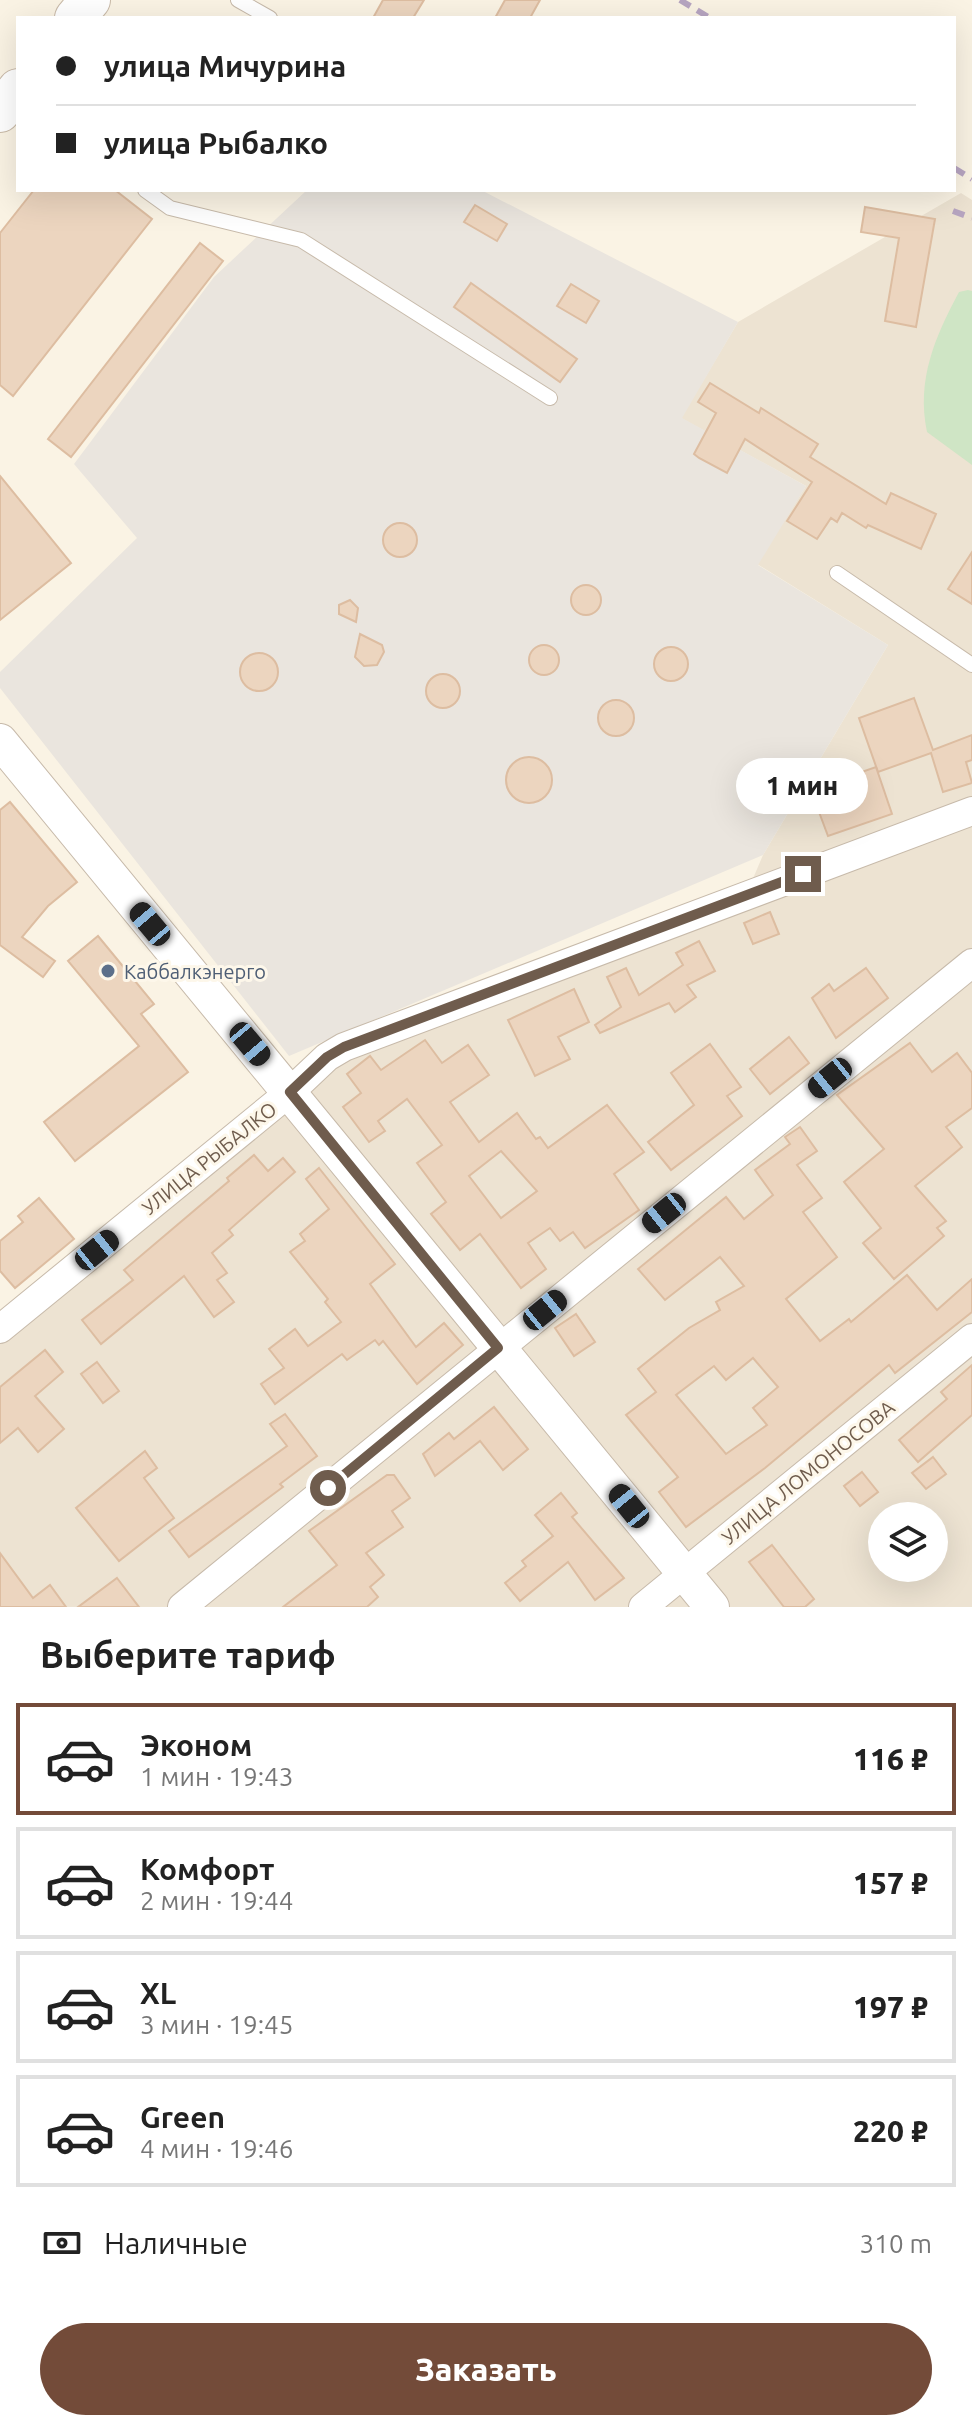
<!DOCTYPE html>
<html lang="ru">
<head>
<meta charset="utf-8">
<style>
  :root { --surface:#fff; --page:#f6f6f6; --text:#222; --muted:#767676; --line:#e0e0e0; --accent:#734b39 }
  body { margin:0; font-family:Ubuntu,sans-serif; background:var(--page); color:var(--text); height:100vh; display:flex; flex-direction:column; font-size:30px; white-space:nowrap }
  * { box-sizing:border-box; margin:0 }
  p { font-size:26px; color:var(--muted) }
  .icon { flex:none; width:44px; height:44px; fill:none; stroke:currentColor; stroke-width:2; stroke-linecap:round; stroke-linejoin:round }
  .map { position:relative; height:1607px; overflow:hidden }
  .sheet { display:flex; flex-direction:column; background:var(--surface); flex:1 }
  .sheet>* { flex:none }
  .banner { position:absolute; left:16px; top:16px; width:940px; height:176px; border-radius:0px; box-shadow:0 8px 32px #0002; display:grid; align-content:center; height:176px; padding:0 40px; background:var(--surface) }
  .tools { position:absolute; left:868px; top:1502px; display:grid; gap:16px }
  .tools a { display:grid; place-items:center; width:80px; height:80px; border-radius:50%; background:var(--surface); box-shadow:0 8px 32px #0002; font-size:40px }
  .end { position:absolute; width:36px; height:36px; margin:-18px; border:10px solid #6f5c4d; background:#fff; box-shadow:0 0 0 4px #fff }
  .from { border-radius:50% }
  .bubble { position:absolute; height:56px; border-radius:28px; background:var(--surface); box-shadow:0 8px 32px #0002; font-size:26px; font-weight:800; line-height:56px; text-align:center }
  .car { position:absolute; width:24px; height:48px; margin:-24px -12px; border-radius:10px; box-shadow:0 0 6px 2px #0007; background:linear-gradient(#222 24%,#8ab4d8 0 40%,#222 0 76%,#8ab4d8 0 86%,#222 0) }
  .banner b { display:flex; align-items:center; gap:28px; height:76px; font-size:30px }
  .banner b+b { border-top:2px solid var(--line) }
  .banner i { width:20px; height:20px; background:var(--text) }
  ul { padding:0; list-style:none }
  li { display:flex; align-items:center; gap:24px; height:112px; margin:0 16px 12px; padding:0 24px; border:4px solid var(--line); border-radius:0px }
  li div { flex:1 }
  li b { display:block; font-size:30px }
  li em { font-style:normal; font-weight:800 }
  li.on { border-color:var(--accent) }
  li>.icon { width:72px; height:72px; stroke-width:1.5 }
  h2 { padding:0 40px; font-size:36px; line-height:96px }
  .pay { display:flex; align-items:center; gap:20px; height:88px; padding:0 40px; font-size:30px }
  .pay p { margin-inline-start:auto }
  .primary-button { display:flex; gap:16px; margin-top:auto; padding:16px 40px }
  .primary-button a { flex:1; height:92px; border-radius:48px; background:var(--accent); color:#fff; font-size:32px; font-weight:800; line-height:92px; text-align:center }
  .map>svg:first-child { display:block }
</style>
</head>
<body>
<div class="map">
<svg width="972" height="1607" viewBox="0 0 972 1607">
  <rect width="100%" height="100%" fill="#faf3e4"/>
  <path fill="#ede3d2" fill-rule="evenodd" d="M961,193l11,7v1407h-972v-278l314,-261 432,-173 17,-40 125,-210 -131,-81 49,-78 -125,-68 57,-96zM882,1516h52v52h-52z"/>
  <path fill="#eae5de" d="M307,190h174l257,132 -56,96 124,68 -48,79 130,80 -125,210 -474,201 -289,-368v-16l137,-134 -63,-74 140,-187z"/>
  <path fill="#cfe5c5" d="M968,290l4,1v174l-45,-33c-11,-52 8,-95 32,-140z"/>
  <g fill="#ecd5bf" stroke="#ddbda1" stroke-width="2" fill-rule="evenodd">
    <path d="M383,0h41l-11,18h-40z"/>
    <path d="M505,0h35l-10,18h-35z"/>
    <path d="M34,190h81l37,29 -139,177 -13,-11v-152z"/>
    <path d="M475,205l32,19 -10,17 -33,-19z"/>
    <path d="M865,207l70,12 -19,108 -31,-6 14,-83 -38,-6z"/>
    <path d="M200,243l23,18 -152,196 -23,-18z"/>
    <path d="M471,283l106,76 -17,23 -106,-75z"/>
    <path d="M571,284l28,17 -13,22 -29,-17z"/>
    <path d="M710,383l49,30 2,-5 57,36 -8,13 76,47 5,-11 45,21 -15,35 -53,-24 -2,3 -24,-15 -5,9 -6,-4 -14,21 -30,-18 25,-39 -67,-43 -18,34 -28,-15 -5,-4 22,-41 -18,-11z"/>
    <path d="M0,476l71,87 -71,57z"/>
    <circle cx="400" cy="540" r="17"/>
    <path d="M972,552v52l-24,-15z"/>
    <circle cx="586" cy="600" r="15"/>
    <path d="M350,600l8,8 -2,14 -17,-8v-9z"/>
    <path d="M360,634l22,11 2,7 -7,13 -13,1 -9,-9z"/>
    <circle cx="544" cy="660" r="15"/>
    <circle cx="671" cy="664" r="17"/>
    <circle cx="259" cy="672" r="19"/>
    <circle cx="443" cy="691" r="17"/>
    <path d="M914,698l19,52 39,-15v25l-6,2 6,21 -29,9 -12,-39 -53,19 -19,-54z"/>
    <circle cx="616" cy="718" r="18"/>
    <circle cx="529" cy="780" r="23"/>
    <path d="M876,767l16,47 -64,22 -9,-24 10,-3 -8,-23z"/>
    <path d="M10,802l67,80 -29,24 -26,31 33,24 -12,16 -43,-32v-135z"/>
    <path d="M770,912l9,22 -26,10 -9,-21z"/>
    <path d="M98,936l56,68 -13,10 47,58 -113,89 -31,-39 95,-76 -71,-85z"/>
    <path d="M699,941l16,30 -28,14 9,12 -21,15 -6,-9 -69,30 -5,-8 26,-18 -14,-30 19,-9 13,27 44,-30 -7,-12z"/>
    <path d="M866,968l22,30 -52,40 -24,-40 17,-14 5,7z"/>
    <path d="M574,989l15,33 -31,15 12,22 -35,17 -27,-56z"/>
    <path d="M789,1037l20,26 -39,31 -20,-25z"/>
    <path d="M425,1040l17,23 26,-18 21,30 -39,27 29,40 38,-29 19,26 4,-2 8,11 59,-43 37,47 -30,22 25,36 -54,38 -12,-16 -13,9 -10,-13 -22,15 18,26 -25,19 -41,-54 -20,16 -29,-36 15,-12 -29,-39 25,-18 -35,-46 -29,22 7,10 -16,11 -26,-35 18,-14 -14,-19 23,-18 11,14zM501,1151l36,40 -36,27 -32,-42z"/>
    <path d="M910,1043l22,29 25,-19 15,20v35l-26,19 16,20 -47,39 31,35 -9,7 7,8 -50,43 -31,-36 18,-15 -37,-46 40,-33 -47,-54z"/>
    <path d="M710,1044l31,43 -14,9 15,20 -71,54 -23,-28 46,-37 -23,-32z"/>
    <path d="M800,1127l17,24 -20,14 25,33 -19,14 34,45 -51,42 34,42 29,-22 2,3 56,-47 30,35 35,-31v33l-77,61 -6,-8 -124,103 -79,59 -27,-35 19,-15 -52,-62 30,-23 -18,-23 51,-41 31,-18 -4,-8 28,-16 -24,-29 -55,43 -27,-31 88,-72 18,22 29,-24 -18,-25 35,-26 -5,-7zM753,1358l25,29 -25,21 14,17 -41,29 -50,-59 38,-29 12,14z"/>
    <path d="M254,1155l14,16 15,-13 12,14 -66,58 4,5 -21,18 15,20 -10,7 17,22 -20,15 -30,-41 -83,68 -19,-24 51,-40 -9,-10 105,-89 -2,-3z"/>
    <path d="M319,1168l76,96 -25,20 46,63 28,-24 19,22 -46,39 -34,-43 -4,4 -4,-5 -28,20 -5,-6 -67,50 -14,-20 23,-16 -15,-19 26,-20 13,17 33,-24 -16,-20 3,-3 -38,-47 15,-11 -5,-7 29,-25 -23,-30z"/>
    <path d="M39,1198l35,41 -59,49 -15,-17v-30l23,-19 -5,-6z"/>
    <path d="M576,1314l19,28 -21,14 -19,-28z"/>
    <path d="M45,1350l18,22 -28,24 29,33 -26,23 -20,-24 -18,15v-56z"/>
    <path d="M97,1362l22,29 -16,12 -22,-29z"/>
    <path d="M972,1365v50l-54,47 -19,-22 48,-41 -6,-7z"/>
    <path d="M494,1407l34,42 -25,21 -23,-29 -45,35 -12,-22 26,-21 5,6z"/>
    <path d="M285,1414l32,42 -37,28 3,3 -94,70 -20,-26 118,-85 -17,-22z"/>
    <path d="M145,1451l12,17 -13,10 30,40 -55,43 -43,-53z"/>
    <path d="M933,1457l13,17 -20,15 -14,-16z"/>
    <path d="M862,1472l16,20 -18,14 -16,-20z"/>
    <path d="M387,1475h7l16,23 -18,13 11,16 -37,26 18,22 -14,12 8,10 -11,10h-84l54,-42 -28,-34z"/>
    <path d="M561,1493l16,20 -5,4 52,61 -29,22 -27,-38 -48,39 -15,-18 21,-17 -4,-5 31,-25 -18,-21z"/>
    <path d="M772,1545l42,54 -9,8h-21l-35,-45z"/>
    <path d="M0,1553l33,45 17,-13 16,22h-66z"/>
    <path d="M117,1578l22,29h-61z"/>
  </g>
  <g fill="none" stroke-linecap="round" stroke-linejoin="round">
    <g stroke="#c7baaa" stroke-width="16">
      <g id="service">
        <path d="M238,0l32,18"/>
        <path d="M145,190l25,18 131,32 249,158"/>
        <path d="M837,573l135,92"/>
      </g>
    </g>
    <g stroke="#c7baaa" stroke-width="30">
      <g id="minor">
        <path d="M0,1329l290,-237 37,-35 17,-10 628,-236"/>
        <path d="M182,1607l790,-644"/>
        <path d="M643,1607l329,-269"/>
      </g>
    </g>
    <g stroke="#c7baaa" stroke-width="36">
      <path id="tertiary" d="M0,741l712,866"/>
    </g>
    <g stroke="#c9baa8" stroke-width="42">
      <g id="secondary">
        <path d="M75,18l15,-18"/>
        <path d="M0,112l18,-23"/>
      </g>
    </g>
    <use href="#service" stroke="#fff" stroke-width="14"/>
    <use href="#minor" stroke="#fff" stroke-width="28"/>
    <use href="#tertiary" stroke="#fff" stroke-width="34"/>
    <use href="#secondary" stroke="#fff" stroke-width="40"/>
    <g stroke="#b7a5c1" stroke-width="6" stroke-dasharray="12 8" stroke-linecap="butt">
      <path d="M680,0l30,18"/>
      <path d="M954,168l18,11"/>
      <path d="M953,211l19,7"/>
    </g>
  </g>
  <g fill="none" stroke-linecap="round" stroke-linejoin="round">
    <path stroke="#6f5c4d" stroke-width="10" d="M328,1488l170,-140 -208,-256 37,-35 17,-10 459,-173"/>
  </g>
  <circle fill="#5c6f8a" stroke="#fdf7ea" stroke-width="3" cx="108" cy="971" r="8"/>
  <g text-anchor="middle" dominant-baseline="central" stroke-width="6" stroke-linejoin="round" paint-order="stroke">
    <g font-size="20" fill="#4e5e75" stroke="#fdf7ea" text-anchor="start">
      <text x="124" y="971">Каббалкэнерго</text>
    </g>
    <g font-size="20" fill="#6f5c4d" stroke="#fdf7ea">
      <text transform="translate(209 1158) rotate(-39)">УЛИЦА РЫБАЛКО</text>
      <text transform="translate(808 1472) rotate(-39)">УЛИЦА ЛОМОНОСОВА</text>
    </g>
  </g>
</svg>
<div class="tools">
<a><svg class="icon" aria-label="layers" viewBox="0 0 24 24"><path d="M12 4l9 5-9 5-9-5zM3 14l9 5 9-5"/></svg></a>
</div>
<i class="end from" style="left:328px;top:1488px"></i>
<i class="end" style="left:803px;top:874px"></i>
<div class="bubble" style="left:736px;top:758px;width:132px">1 мин</div>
<i class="car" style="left:150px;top:924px;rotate:320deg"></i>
<i class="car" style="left:250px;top:1044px;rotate:140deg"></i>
<i class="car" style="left:830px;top:1078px;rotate:231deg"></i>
<i class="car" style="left:664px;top:1213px;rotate:231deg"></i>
<i class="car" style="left:97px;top:1250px;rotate:51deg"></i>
<i class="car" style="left:545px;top:1310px;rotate:51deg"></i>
<i class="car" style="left:629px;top:1506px;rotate:321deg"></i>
<div class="banner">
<b><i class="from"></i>улица Мичурина</b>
<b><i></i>улица Рыбалко</b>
</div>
</div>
<section class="sheet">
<h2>Выберите тариф</h2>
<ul>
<li class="on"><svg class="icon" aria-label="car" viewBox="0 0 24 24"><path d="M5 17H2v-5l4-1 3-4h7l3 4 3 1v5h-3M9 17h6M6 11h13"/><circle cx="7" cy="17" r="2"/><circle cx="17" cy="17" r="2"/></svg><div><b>Эконом</b><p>1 мин · 19:43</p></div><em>116 ₽</em></li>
<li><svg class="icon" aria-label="car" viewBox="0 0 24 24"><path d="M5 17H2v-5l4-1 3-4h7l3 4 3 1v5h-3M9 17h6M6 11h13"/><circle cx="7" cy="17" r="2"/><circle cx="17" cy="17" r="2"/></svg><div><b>Комфорт</b><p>2 мин · 19:44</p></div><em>157 ₽</em></li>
<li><svg class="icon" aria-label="car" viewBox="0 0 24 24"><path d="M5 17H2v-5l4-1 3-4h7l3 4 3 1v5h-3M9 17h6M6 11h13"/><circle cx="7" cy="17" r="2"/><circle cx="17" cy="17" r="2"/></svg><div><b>XL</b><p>3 мин · 19:45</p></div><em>197 ₽</em></li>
<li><svg class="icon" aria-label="car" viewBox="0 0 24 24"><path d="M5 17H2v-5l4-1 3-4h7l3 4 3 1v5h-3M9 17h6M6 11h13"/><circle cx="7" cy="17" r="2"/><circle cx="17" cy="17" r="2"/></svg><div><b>Green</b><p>4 мин · 19:46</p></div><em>220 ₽</em></li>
</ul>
<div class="pay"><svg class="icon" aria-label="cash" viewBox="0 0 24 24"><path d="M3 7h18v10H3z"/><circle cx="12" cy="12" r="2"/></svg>Наличные<p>310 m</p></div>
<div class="primary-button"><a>Заказать</a></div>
</section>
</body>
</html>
